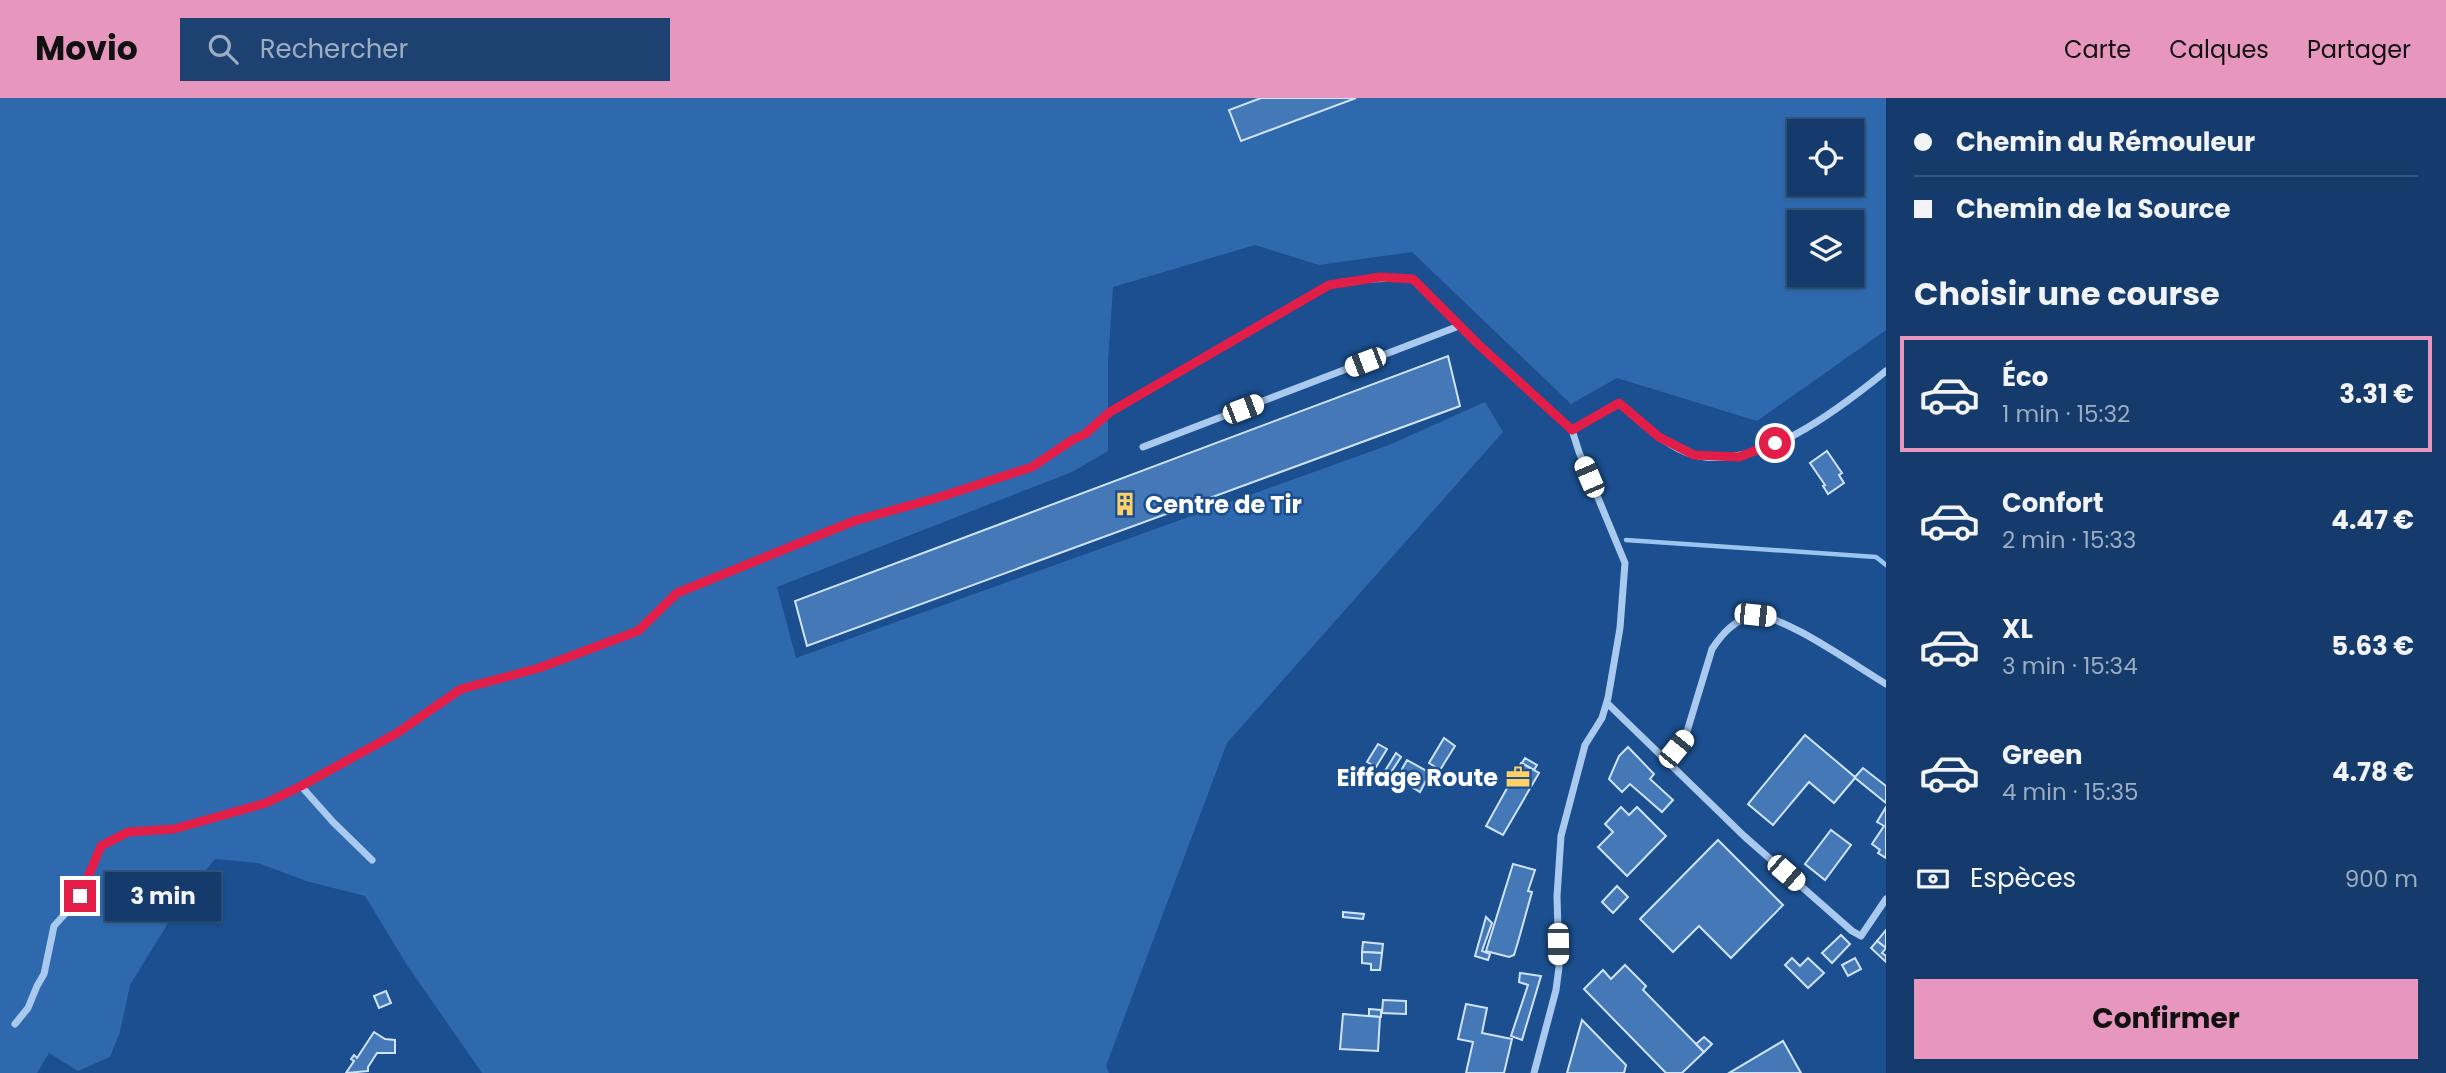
<!DOCTYPE html>
<html lang="fr">
<head>
<meta charset="utf-8">
<style>
  :root { --surface:#143b6b; --page:#1d4271; --text:#f1f3f6; --muted:#9dadc1; --line:#33557e; --accent:#e797bd }
  body { margin:0; font-family:Poppins,sans-serif; background:var(--page); color:var(--text); height:100vh; display:flex; flex-direction:column; font-size:26px; white-space:nowrap }
  * { box-sizing:border-box; margin:0 }
  p { font-size:23px; color:var(--muted) }
  .icon { flex:none; width:38px; height:38px; fill:none; stroke:currentColor; stroke-width:2; stroke-linecap:round; stroke-linejoin:round }
  .map { position:relative; flex:1; overflow:hidden }
  .drawer { display:flex; flex-direction:column; background:var(--surface); width:560px }
  .drawer>* { flex:none }
  .top-card { display:grid; align-content:center; height:154px; padding:0 28px; background:var(--surface) }
  .fabs { position:absolute; left:1787px; top:21px; display:grid; gap:14px }
  .fabs a { display:grid; place-items:center; width:77px; height:77px; border-radius:0px; background:var(--surface); box-shadow:0 2px 5px #0004,0 0 0 2px var(--line); font-size:35px }
  .end { position:absolute; width:32px; height:32px; margin:-16px; border:9px solid #e11d48; background:#fff; box-shadow:0 0 0 4px #fff }
  .from { border-radius:50% }
  .bubble { position:absolute; height:49px; border-radius:0px; background:var(--surface); box-shadow:0 2px 5px #0004,0 0 0 2px var(--line); font-size:23px; font-weight:700; line-height:49px; text-align:center }
  .car { position:absolute; width:21px; height:42px; margin:-21px -10px; border-radius:9px; box-shadow:0 0 5px 2px #0007; background:linear-gradient(#fff 24%,#345 0 40%,#fff 0 76%,#345 0 86%,#fff 0) }
  .top-card b { display:flex; align-items:center; gap:24px; height:66px; font-size:26px }
  .top-card b+b { border-top:2px solid var(--line) }
  .top-card i { width:18px; height:18px; background:var(--text) }
  ul { padding:0; list-style:none }
  li { display:flex; align-items:center; gap:21px; height:116px; margin:0 14px 10px; padding:0 14px; border:4px solid transparent; border-radius:0px }
  li div { flex:1 }
  li b { display:block; font-size:26px }
  li em { font-style:normal; font-weight:700 }
  li.on { border-color:var(--accent) }
  li>.icon { width:63px; height:63px; stroke-width:1.5 }
  h2 { padding:0 28px; font-size:32px; line-height:84px }
  .pay { display:flex; align-items:center; gap:18px; height:77px; padding:0 28px; font-size:26px }
  .pay p { margin-inline-start:auto }
  .button { display:flex; gap:14px; margin-top:auto; padding:14px 28px }
  .button a { flex:1; height:80px; border-radius:0px; background:var(--accent); color:#111; font-size:28px; font-weight:700; line-height:80px; text-align:center }
  header { display:flex; align-items:center; gap:42px; box-sizing:border-box; height:98px; padding:0 35px; background:var(--accent); color:#111 }
  header strong { font-size:33px }
  nav { display:flex; gap:38px; margin-inline-start:auto; font-size:24px }
  .search { width:490px; height:63px; background:var(--page); display:flex; align-items:center; gap:18px; box-sizing:border-box; padding:0 24px; border-radius:0px; color:var(--muted); font-size:26px }
  main { display:flex; flex:1; min-height:0 }
  .map>svg:first-child { display:block }
</style>
</head>
<body>
<header>
<strong>Movio</strong>
<div class="search"><svg class="icon" aria-label="search" viewBox="0 0 24 24"><circle cx="10" cy="10" r="6"/><path d="M15 15l6 6"/></svg>Rechercher</div>
<nav><a>Carte</a><a>Calques</a><a>Partager</a></nav>
</header>
<main>
<div class="map">
<svg width="1886" height="975" viewBox="0 0 1886 975">
  <rect width="100%" height="100%" fill="#1b4f8f"/>
  <path fill="#2e69ad" fill-rule="evenodd" d="M0,0h1886v232l-129,91 -140,-43 -46,26 -159,-152 -93,13 -64,-20 -142,42 -5,75v89l-36,21 -295,115 19,71 593,-213 96,-43 18,30 -276,311 -121,323 3,7h-627l-75,-108 -42,-69 -59,-15 -48,-18 -43,-4 -34,43 -51,83 -10,47 -10,25 -32,14 -29,-18 -12,20h-37zM1799,33h53v53h-53zM1799,124h53v53h-53z"/>
  <g fill="none" stroke-linecap="round" stroke-linejoin="round">
    <path stroke="#9cc4f0" stroke-width="4.5" d="M1626,442l250,17 10,8"/>
  </g>
  <g fill="#4478b7" stroke="#cfe3fa" stroke-width="2">
    <path d="M1261,0h95l-115,43 -12,-31z"/>
    <path d="M1448,258l12,50 -653,240 -12,-45z"/>
    <path d="M1827,353l15,22 -3,2 5,8 -16,11 -5,-8 2,-1 -15,-22z"/>
    <path d="M1805,637l50,42 8,-9 23,18v17l-31,-25 -21,25 -25,-21 -36,43 -25,-21z"/>
    <path d="M1444,640l11,8 -15,24 -11,-7z"/>
    <path d="M1378,646l9,5 -11,18 -9,-5z"/>
    <path d="M1628,649l26,27 -4,5 23,21 -11,12 -32,-28 -8,8 -13,-13 10,-23z"/>
    <path d="M1396,655l5,4 -11,17 -5,-3z"/>
    <path d="M1525,660l12,7 -3,5 -12,-7z"/>
    <path d="M1407,662l23,13 -10,19 -23,-14z"/>
    <path d="M1521,665l18,10 -36,62 -17,-9z"/>
    <path d="M1621,709l8,8 8,-8 29,29 -39,40 -29,-29 15,-15 -8,-8z"/>
    <path d="M1886,709v51l-8,-5 2,-3 -8,-6 12,-18 -7,-4z"/>
    <path d="M1831,732l20,15 -26,35 -20,-16z"/>
    <path d="M1718,742l65,65 -52,53 -32,-32 -26,26 -33,-33z"/>
    <path d="M1513,766l22,6 -7,21 4,1 -14,50 -4,13 -5,2 -23,-6z"/>
    <path d="M1617,788l11,11 -15,16 -11,-11z"/>
    <path d="M1343,814l21,2 -1,5 -20,-2z"/>
    <path d="M1486,819l6,6 -10,28 8,3 -2,6 -13,-4z"/>
    <path d="M1886,832v18l-9,-7z"/>
    <path d="M1841,837l9,9 -18,19 -10,-10z"/>
    <path d="M1877,843l9,7 -4,5 4,3v6l-15,-14z"/>
    <path d="M1363,844l20,2 -1,9 -20,-1z"/>
    <path d="M1362,854l20,1 -2,17h-9v-6l-9,-1z"/>
    <path d="M1792,860l8,8 8,-8 16,15 -16,15 -23,-23z"/>
    <path d="M1855,860l6,11 -13,7 -6,-11z"/>
    <path d="M1625,867l21,21 -3,4 61,62 -22,21h-16l-82,-84 19,-19 8,9z"/>
    <path d="M1520,875l21,3 -19,64 -11,-4 17,-51 -9,-3z"/>
    <path d="M386,893l5,12 -12,5 -5,-12z"/>
    <path d="M1383,902l23,1v13l-24,-1z"/>
    <path d="M1466,906l21,4 -5,25 30,6 -8,34h-38l7,-31 -15,-3z"/>
    <path d="M1369,911l12,1v7l-12,-1z"/>
    <path d="M1343,916l37,3 -2,34 -38,-2z"/>
    <path d="M1582,922l44,45 -2,8h-57z"/>
    <path d="M374,934l11,7 10,1v13h-18l-9,14v4l-22,2 8,-12 -3,-2 3,-4 3,3z"/>
    <path d="M1704,939l8,7 -8,8 -8,-8z"/>
    <path d="M1783,943l18,32h-72z"/>
  </g>
  <g fill="none" stroke-linecap="round" stroke-linejoin="round">
    <g stroke="#a9c9ee" stroke-width="7">
      <path d="M1572,332l47,-27c20,17 49,46 75,52 66,16 144,-45 192,-84"/>
      <path d="M1143,349l316,-121"/>
      <path d="M1607,605l137,133 108,95 9,5 25,-37"/>
      <path d="M1667,662l18,-22 27,-89c10,-15 22,-29 41,-33 26,-5 107,53 133,68"/>
      <path d="M301,688l32,36 39,38"/>
      <path d="M15,926l13,-16 9,-22 7,-12 10,-48 27,-30 20,-50 27,-14 46,-3 92,-26 35,-17 96,-53 64,-44 78,-21 99,-37 39,-38 177,-72 87,-24 91,-30 40,-27 13,-6 25,-22 219,-127c29,-6 55,-8 84,-6l66,66 93,85 7,22 46,111 -5,65 -12,70 -6,20 -17,27 -24,91 -4,60 2,71 -3,23 -22,83"/>
    </g>
  </g>
  <g fill="none" stroke-linecap="round" stroke-linejoin="round">
    <path stroke="#e11d48" stroke-width="9" d="M80,798l21,-50 27,-14 46,-3 92,-26 35,-17 96,-53 64,-44 78,-21 99,-37 39,-38 177,-72 86,-24 92,-30 40,-27 13,-6 25,-22 219,-127 51,-8 33,2 66,66 93,85 47,-27 40,34 35,18 45,2 36,-14"/>
  </g>
  <defs>
    <g id="building-bare" transform="scale(1.89)"><path d="M-4-6H4V6H1V3H-1V6H-4ZM-2.5-4.3h1.7v1.8h-1.7ZM.8-4.3h1.7v1.8H.8ZM-2.5-1h1.7V.8h-1.7ZM.8-1h1.7V.8H.8Z" fill="#ffd166" stroke="#1b4f8f" stroke-width="2.5" paint-order="stroke"/></g>
    <g id="office-bare" transform="scale(1.89)"><path d="M-6-3h4V-5.5h4V-3h4V5H-6ZM-1-4.5V-3h2v-1.5ZM-6 0V1H6V0Z" fill="#ffd166" stroke="#1b4f8f" stroke-width="2.5" paint-order="stroke"/></g>
  </defs>
  <g fill-rule="evenodd">
    <use href="#building-bare" x="1125" y="406"/>
    <use href="#office-bare" x="1518" y="679"/>
  </g>
  <g text-anchor="middle" dominant-baseline="central" stroke-width="5" stroke-linejoin="round" paint-order="stroke">
    <g font-size="24" font-weight="bold" fill="#fff" stroke="#1b4f8f" text-anchor="start">
      <text x="1145" y="406">Centre de Tir</text>
      <text x="1498" y="679" text-anchor="end">Eiffage Route</text>
    </g>
  </g>
</svg>
<div class="fabs">
<a><svg class="icon" aria-label="locate" viewBox="0 0 24 24"><circle cx="12" cy="12" r="6"/><path d="M12 2v4M12 18v4M2 12h4M18 12h4"/></svg></a>
<a><svg class="icon" aria-label="layers" viewBox="0 0 24 24"><path d="M12 4l9 5-9 5-9-5zM3 14l9 5 9-5"/></svg></a>
</div>
<i class="end from" style="left:1775px;top:345px"></i>
<i class="end" style="left:80px;top:798px"></i>
<div class="bubble" style="left:105px;top:774px;width:116px">3 min</div>
<i class="car" style="left:1365px;top:264px;rotate:249deg"></i>
<i class="car" style="left:1243px;top:311px;rotate:69deg"></i>
<i class="car" style="left:1589px;top:379px;rotate:337deg"></i>
<i class="car" style="left:1755px;top:517px;rotate:96deg"></i>
<i class="car" style="left:1676px;top:651px;rotate:39deg"></i>
<i class="car" style="left:1786px;top:775px;rotate:131deg"></i>
<i class="car" style="left:1558px;top:846px;rotate:179deg"></i>
</div>
<section class="drawer">
<div class="top-card">
<b><i class="from"></i>Chemin du Rémouleur</b>
<b><i></i>Chemin de la Source</b>
</div>
<h2>Choisir une course</h2>
<ul>
<li class="on"><svg class="icon" aria-label="car" viewBox="0 0 24 24"><path d="M5 17H2v-5l4-1 3-4h7l3 4 3 1v5h-3M9 17h6M6 11h13"/><circle cx="7" cy="17" r="2"/><circle cx="17" cy="17" r="2"/></svg><div><b>Éco</b><p>1 min · 15:32</p></div><em>3.31 €</em></li>
<li><svg class="icon" aria-label="car" viewBox="0 0 24 24"><path d="M5 17H2v-5l4-1 3-4h7l3 4 3 1v5h-3M9 17h6M6 11h13"/><circle cx="7" cy="17" r="2"/><circle cx="17" cy="17" r="2"/></svg><div><b>Confort</b><p>2 min · 15:33</p></div><em>4.47 €</em></li>
<li><svg class="icon" aria-label="car" viewBox="0 0 24 24"><path d="M5 17H2v-5l4-1 3-4h7l3 4 3 1v5h-3M9 17h6M6 11h13"/><circle cx="7" cy="17" r="2"/><circle cx="17" cy="17" r="2"/></svg><div><b>XL</b><p>3 min · 15:34</p></div><em>5.63 €</em></li>
<li><svg class="icon" aria-label="car" viewBox="0 0 24 24"><path d="M5 17H2v-5l4-1 3-4h7l3 4 3 1v5h-3M9 17h6M6 11h13"/><circle cx="7" cy="17" r="2"/><circle cx="17" cy="17" r="2"/></svg><div><b>Green</b><p>4 min · 15:35</p></div><em>4.78 €</em></li>
</ul>
<div class="pay"><svg class="icon" aria-label="cash" viewBox="0 0 24 24"><path d="M3 7h18v10H3z"/><circle cx="12" cy="12" r="2"/></svg>Espèces<p>900 m</p></div>
<div class="button"><a>Confirmer</a></div>
</section>
</main>
</body>
</html>
